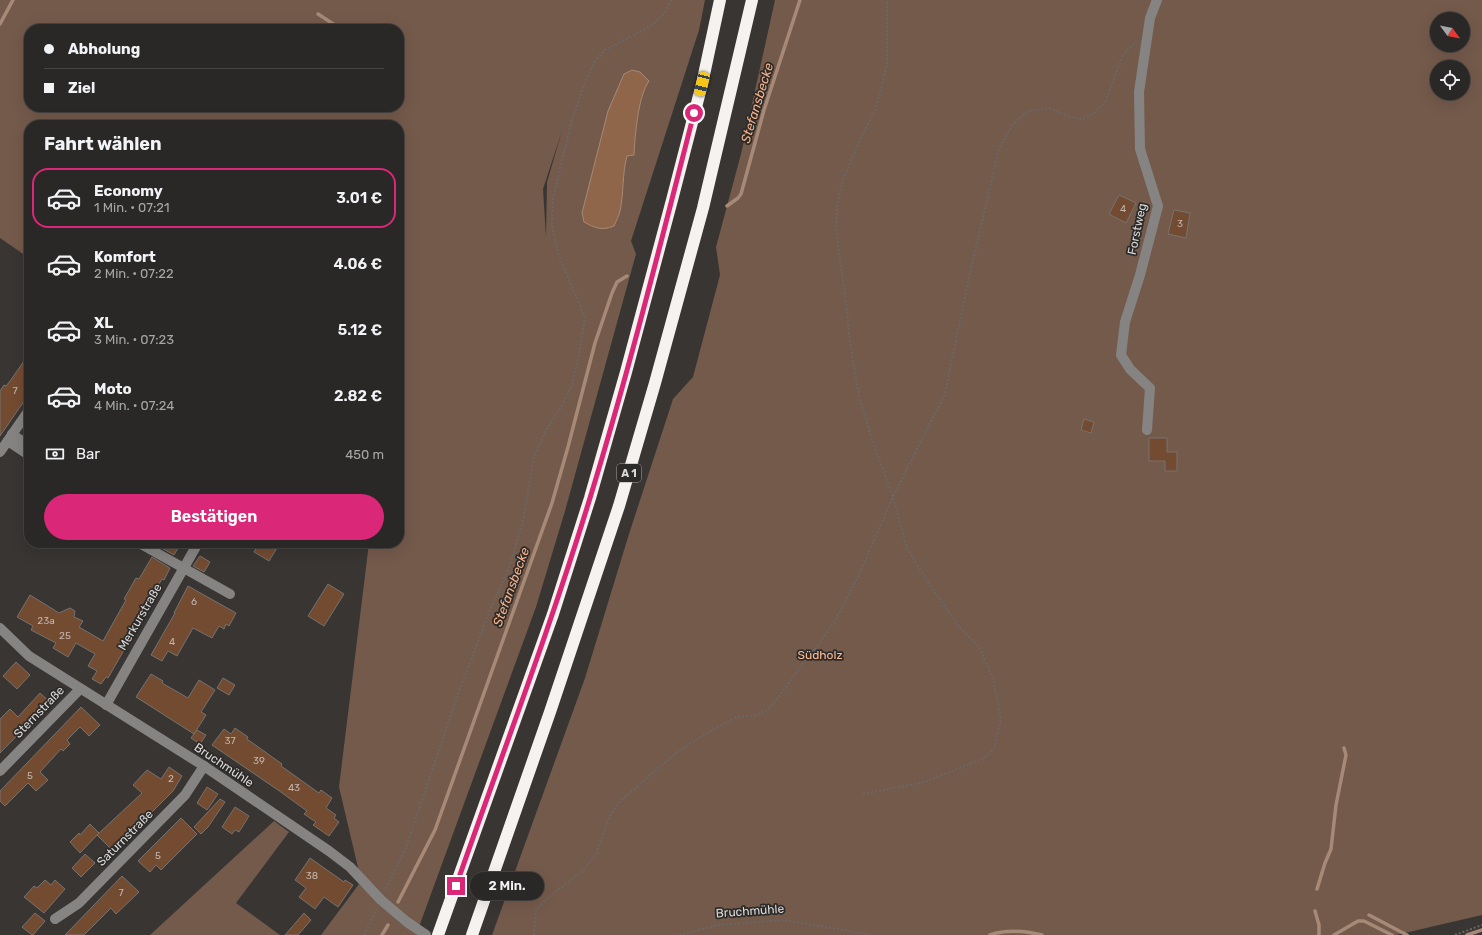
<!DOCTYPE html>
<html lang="de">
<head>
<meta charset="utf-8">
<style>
  :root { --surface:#2a2826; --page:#32302e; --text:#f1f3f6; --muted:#a5a6a7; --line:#464443; --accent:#db2777 }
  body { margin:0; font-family:Rubik,sans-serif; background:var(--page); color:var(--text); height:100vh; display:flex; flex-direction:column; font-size:15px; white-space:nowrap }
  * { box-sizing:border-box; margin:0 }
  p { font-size:13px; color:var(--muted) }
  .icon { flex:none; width:22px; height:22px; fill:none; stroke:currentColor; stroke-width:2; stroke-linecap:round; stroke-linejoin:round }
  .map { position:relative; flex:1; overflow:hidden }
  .side { position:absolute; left:24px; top:120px; width:380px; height:428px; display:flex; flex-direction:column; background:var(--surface); border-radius:16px; box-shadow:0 4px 16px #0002,0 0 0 1px var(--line) }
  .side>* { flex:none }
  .banner { position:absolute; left:24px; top:24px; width:380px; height:88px; border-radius:16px; box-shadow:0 4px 16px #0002,0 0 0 1px var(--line); display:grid; align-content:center; height:88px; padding:0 20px; background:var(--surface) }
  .needle { width:26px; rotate:123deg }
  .controls { position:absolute; left:1430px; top:12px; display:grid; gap:8px }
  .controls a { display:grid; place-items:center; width:40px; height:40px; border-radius:50%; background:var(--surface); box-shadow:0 4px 16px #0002,0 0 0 1px var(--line); font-size:20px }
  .end { position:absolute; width:18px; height:18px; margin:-9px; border:5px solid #db2777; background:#fff; box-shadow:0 0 0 2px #fff }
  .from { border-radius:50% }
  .bubble { position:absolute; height:28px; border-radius:14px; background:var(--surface); box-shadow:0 4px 16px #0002,0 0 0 1px var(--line); font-size:13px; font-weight:600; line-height:28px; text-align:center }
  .car { position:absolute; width:12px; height:24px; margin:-12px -6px; border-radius:5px; box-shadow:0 0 3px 1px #0007; background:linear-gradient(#f5c518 24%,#345 0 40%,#f5c518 0 76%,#345 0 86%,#f5c518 0) }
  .banner b { display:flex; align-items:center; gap:14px; height:38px; font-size:15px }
  .banner b+b { border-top:1px solid var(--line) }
  .banner i { width:10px; height:10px; background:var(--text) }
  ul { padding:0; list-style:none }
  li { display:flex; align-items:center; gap:12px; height:60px; margin:0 8px 6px; padding:0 12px; border:2px solid transparent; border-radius:16px }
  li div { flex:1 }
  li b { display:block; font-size:15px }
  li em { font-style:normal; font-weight:600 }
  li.active { border-color:var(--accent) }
  li>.icon { width:36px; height:36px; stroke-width:1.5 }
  h2 { padding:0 20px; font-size:18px; line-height:48px }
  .pay { display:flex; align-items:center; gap:10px; height:44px; padding:0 20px; font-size:15px }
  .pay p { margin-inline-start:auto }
  .primary-button { display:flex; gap:8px; margin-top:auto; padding:8px 20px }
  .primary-button a { flex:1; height:46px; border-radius:24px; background:var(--accent); color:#fff; font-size:16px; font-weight:600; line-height:46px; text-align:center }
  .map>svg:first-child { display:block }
</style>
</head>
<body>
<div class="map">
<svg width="1482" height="935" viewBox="0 0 1482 935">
  <rect width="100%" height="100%" fill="#383533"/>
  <g fill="#745a4b" fill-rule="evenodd">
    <path d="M0,0h705l-6,30 -68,211 5,13 -71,257 -29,96 -120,328h-95l38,-51 18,18 -18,-30 -20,-85 30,-244h30v-418h-370v133l-29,-20zM29,29h370v78h-370zM562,131l-15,51 -1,55 -3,-48z"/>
    <path d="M775,0h379l-13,91 11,-71 8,-20h322v915l-86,20h-904l93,-257 44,-144 44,-135 20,-22 27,-102 -4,-28 25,-93zM1437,19h26v26h-26zM1437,67h26v26h-26z"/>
    <path d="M274,821l15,11 -53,71 44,32h-130z"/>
  </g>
  <path fill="#90664b" stroke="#a68976" d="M632,70l8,2 9,9c-11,15 -14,55 -15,74l-7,1c-5,18 -3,37 -7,55 -1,5 -4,10 -6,15 -12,5 -19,2 -30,-4l-2,-9 26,-102 16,-37z"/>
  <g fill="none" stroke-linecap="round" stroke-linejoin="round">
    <g stroke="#a68976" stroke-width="3.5">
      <path d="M318,14l23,15"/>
      <path d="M0,24l13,-24"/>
      <path d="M727,206l11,-8 3,-4 23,-84 36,-110"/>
      <path d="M1317,889l8,-26 6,-14 5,-44 10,-50 -2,-7"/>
      <path d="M398,902l37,-72 117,-327 16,-56 27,-104 17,-50 5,-11 10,-6"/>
      <path d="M1315,911l4,14v10"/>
      <path d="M1369,915l38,20"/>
      <path d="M382,935l6,-10"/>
      <path d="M990,935c17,-6 35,-4 52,0"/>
      <path d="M1334,935l24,-14h6l28,14"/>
      <path d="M1467,935l15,-5"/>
    </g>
  </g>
  <g fill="#734b31" stroke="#757270">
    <path d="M1119,195l17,8 -10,20 -17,-9z"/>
    <path d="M1174,210l16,3 -4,25 -18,-4z"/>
    <path d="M29,354v40l-29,42v-45l4,-6 2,1 4,-5z"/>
    <path d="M1084,419l10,3 -3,11 -10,-3z"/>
    <path d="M1149,438h18v14h10v19h-12v-10h-16z"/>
    <path d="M160,543h21l-7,12 -16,-9z"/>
    <path d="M259,543h21l-11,18 -15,-9z"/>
    <path d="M200,556l10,6 -6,10 -11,-6z"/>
    <path d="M152,557l18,11 -6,12 -2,-1 -21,35 2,1 -2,6 -21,36 -12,21 -2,-1 -5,7 -9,-5 5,-8 -9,-5 7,-12 -19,-11 -8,14 -15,-9 3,-5 -25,-13 2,-4 -16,-9 13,-22 29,18 11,-5 5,3 -1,6 9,4 -4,6 24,14 23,-41 -2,-1 12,-21 3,1z"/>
    <path d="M328,584l16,10 -20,32 -16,-10z"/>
    <path d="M188,586l48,27 -7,13 -3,-2 -2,5 -5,-3 -7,12 -19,-10 -16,28 -9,-5 -6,10 -11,-6 24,-42h-1z"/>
    <path d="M16,662l14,13 -13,14 -14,-13z"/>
    <path d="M151,674l12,7 -1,2 26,15 11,-18 16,10 -14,22 5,3 -12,19 -58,-37z"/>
    <path d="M223,678l12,7 -6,10 -12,-7z"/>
    <path d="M40,693l10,9 -50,51v-34l10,-10 8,8z"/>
    <path d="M81,707l19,18 -11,11 -9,-9 -13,13 3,4 -7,7 -2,-2 -21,23 8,8 -12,11 -8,-8 -23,23 -5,-5v-10z"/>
    <path d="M235,728l13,9 -1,2 35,25 -1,2 38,27 2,-3 11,8 -6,10 10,7 -2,3 5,4 -10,14 -16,-11 3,-3 -12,-8 3,-3 -29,-21 -66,-45 12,-16 7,5z"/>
    <path d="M197,730l9,5 -6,9 -9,-6z"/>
    <path d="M169,767l13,9 -9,15 -60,60 -16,-16 45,-42 -9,-8 14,-15 14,9z"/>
    <path d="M207,787l11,7 -11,16 -10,-7z"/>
    <path d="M220,799l5,3 -17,25 -7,7 -7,-7z"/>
    <path d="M235,807l14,9 -10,16 -4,-2 -3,4 -10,-7z"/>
    <path d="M181,818l16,16 -36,36 -5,-5 -6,7 -12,-11z"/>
    <path d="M90,824l9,9 -19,20 -10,-11 9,-9 1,2z"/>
    <path d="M85,854l10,9 -14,14 -9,-9z"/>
    <path d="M310,858l34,24 1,-2 8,5 -15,22 -14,-10 -9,12 -16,-12 7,-9 -11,-8z"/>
    <path d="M122,876l17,16 -23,22 -5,-6 -27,27h-19z"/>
    <path d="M45,880l6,5 4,-5 10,9 -21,24 -20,-16 10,-11 3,2z"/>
    <path d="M35,913l10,8 -12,14h-1l-10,-8z"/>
    <path d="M304,913l7,7 -13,15h-13z"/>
  </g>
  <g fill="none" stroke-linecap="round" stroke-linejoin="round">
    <g stroke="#6a6766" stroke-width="2" stroke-dasharray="2 2" stroke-linecap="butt">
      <path d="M863,794l62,-12 59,-24 10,-9 7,-31 -8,-39 -13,-31 -20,-20 -31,-44 -22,-36 -14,-51 -21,-57 -13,-44 -10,-61 -2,-25 -11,-81 1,-23 6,-26 17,-40 16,-31 11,-44v-65"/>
      <path d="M386,889l19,-39 52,-153 33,-87 19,-42 13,-43 12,-68 11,-25 18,-28 8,-17 6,-23 8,-46 -26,-62 -7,-29 1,-28 18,-76 12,-35 12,-27 10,-11 48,-25 11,-11 7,-14"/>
      <path d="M364,935l13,-26"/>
      <path d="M534,935l2,-25 10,-11 37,-28 13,-17 14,-38 9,-14 58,-50 35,-22 25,-13 19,-2 12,-5 10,-12 25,-35 14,-16 18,-26 24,-46 34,-78 37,-74 14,-26 26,-124 29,-124 13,-24 16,-14 21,-3 21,9 12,2 12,-6 11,-10 18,-48 13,-13"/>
      <path d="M679,935l40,-10 65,-5 88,15"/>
      <path d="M1455,935l27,-10"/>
    </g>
    <g stroke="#868483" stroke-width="10">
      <path d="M1147,430l3,-42 -20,-19 -9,-14 4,-33 15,-47 18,-69 -18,-57 -1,-57 11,-74 7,-18"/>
      <path d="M12,434l17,12"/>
      <path d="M8,441l21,14"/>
      <path d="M0,452l29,-42"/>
      <path d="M139,543l91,51"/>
      <path d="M0,628l29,28 175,110 125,85 21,16 31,33 26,22 19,13"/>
      <path d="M106,705l92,-162"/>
      <path d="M0,771l80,-82"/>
      <path d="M55,919l24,-16 106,-108 19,-29"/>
    </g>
    <g stroke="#f5f2ef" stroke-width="12">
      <path d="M438,935l115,-321 37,-116 36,-126 46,-172 30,-116 18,-84"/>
      <path d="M472,935l78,-223 69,-206 36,-123 48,-175 49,-208"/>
    </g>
  </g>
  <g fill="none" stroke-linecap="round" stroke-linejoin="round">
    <path stroke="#db2777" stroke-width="5" d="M456,886c45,-129 94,-257 134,-388 39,-127 71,-256 104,-385"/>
  </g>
  <g text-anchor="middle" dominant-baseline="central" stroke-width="3.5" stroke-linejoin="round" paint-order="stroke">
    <g font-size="10" fill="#c1b6af">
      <text x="1123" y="209">4</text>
      <text x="1180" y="224">3</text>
      <text x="15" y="391">7</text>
      <text x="194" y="602">6</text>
      <text x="46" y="621">23a</text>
      <text x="65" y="636">25</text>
      <text x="172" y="642">4</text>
      <text x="230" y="741">37</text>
      <text x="259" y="761">39</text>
      <text x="30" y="776">5</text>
      <text x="171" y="779">2</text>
      <text x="294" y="788">43</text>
      <text x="158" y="856">5</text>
      <text x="312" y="876">38</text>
      <text x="121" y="893">7</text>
    </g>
    <rect fill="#2d2b29" stroke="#a7a6a4" stroke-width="1" x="617" y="464" width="24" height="18" rx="3"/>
    <g font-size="11" font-weight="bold" fill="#dbdad9">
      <text x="629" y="473">A 1</text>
    </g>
    <g font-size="12" fill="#dbdad9" stroke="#2d2b29">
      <text transform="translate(1137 229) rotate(-78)">Forstweg</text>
      <text transform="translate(140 617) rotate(-60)">Merkurstraße</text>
      <text transform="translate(39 712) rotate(-46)">Sternstraße</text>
      <text transform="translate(224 765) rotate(34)">Bruchmühle</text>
      <text transform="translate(125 838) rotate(-45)">Saturnstraße</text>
      <text transform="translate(750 911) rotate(-4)">Bruchmühle</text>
    </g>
    <g font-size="12" fill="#ffba90" stroke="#2d2b29">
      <text x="820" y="655">Südholz</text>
    </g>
    <g font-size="13" font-style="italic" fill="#f6b288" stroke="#2d2b29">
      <text transform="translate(757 103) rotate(-73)">Stefansbecke</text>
      <text transform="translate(511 587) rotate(-70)">Stefansbecke</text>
    </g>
  </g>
</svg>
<div class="controls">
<a><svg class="needle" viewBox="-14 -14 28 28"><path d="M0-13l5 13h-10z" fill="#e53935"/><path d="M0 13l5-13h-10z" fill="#a5a6a7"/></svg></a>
<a><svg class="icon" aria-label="locate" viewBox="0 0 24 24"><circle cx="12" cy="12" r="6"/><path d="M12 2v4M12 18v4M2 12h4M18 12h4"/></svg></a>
</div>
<i class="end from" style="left:694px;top:113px"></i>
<i class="end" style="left:456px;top:886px"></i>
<div class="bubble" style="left:470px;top:872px;width:74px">2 Min.</div>
<i class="car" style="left:702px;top:84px;rotate:194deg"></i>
<div class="banner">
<b><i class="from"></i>Abholung</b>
<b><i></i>Ziel</b>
</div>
<section class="side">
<h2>Fahrt wählen</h2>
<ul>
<li class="active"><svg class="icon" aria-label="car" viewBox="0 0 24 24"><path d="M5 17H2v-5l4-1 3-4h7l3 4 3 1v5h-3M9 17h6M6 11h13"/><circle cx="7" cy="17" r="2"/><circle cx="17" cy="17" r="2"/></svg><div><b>Economy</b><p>1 Min. · 07:21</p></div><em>3.01 €</em></li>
<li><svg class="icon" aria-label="car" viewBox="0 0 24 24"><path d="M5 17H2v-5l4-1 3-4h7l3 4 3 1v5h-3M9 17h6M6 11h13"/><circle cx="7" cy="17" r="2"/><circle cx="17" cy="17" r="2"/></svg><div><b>Komfort</b><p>2 Min. · 07:22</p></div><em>4.06 €</em></li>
<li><svg class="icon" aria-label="car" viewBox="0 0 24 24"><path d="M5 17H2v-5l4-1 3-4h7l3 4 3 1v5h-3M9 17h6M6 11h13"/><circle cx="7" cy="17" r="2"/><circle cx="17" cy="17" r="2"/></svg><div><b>XL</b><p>3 Min. · 07:23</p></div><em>5.12 €</em></li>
<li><svg class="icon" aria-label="car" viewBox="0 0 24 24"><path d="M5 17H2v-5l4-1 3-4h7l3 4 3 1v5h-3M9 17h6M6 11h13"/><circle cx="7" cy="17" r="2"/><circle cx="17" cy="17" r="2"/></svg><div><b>Moto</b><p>4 Min. · 07:24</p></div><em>2.82 €</em></li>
</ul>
<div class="pay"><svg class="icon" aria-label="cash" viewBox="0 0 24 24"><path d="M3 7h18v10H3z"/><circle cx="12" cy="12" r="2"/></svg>Bar<p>450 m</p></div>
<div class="primary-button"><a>Bestätigen</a></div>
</section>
</div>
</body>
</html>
